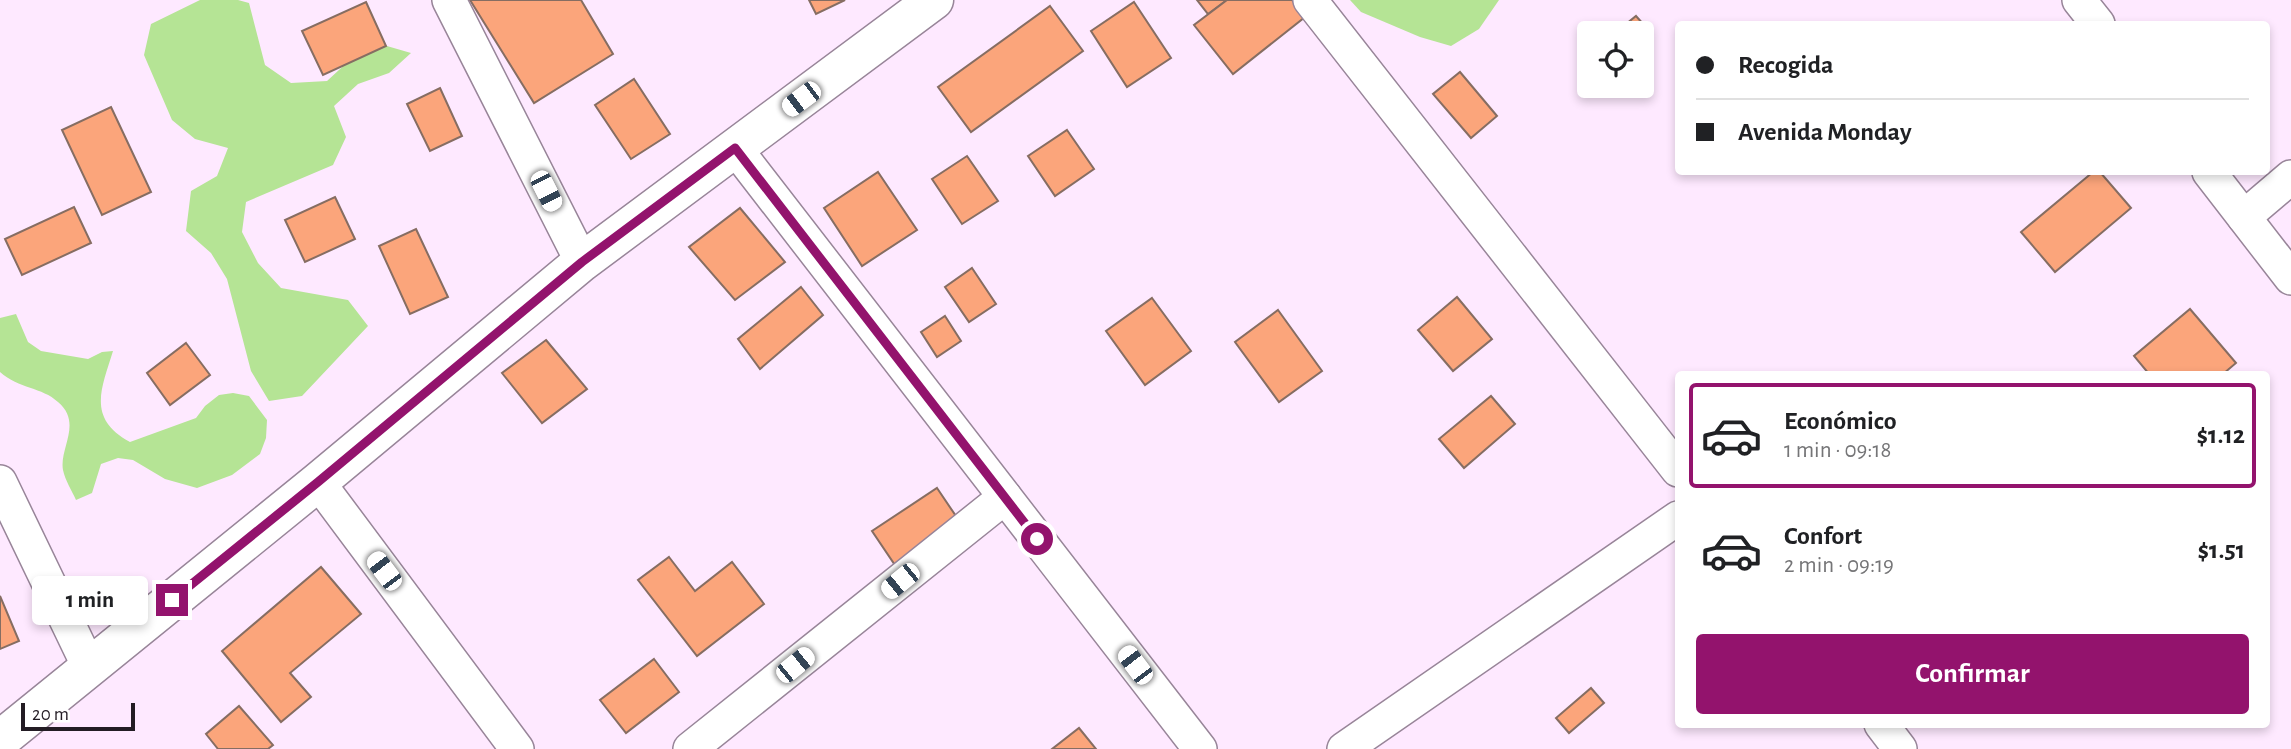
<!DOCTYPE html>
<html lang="es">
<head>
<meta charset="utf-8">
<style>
  :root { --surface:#fff; --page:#f2f2f2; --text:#202124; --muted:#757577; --line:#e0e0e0; --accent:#93136d }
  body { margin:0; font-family:"Alegreya Sans",sans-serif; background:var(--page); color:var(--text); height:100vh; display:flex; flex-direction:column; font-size:26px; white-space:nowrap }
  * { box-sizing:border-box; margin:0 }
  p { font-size:23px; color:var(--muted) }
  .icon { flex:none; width:38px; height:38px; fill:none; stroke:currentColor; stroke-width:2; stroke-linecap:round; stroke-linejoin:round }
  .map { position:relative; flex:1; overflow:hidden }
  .details { position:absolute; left:1675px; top:371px; width:595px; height:357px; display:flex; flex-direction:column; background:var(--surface); border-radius:7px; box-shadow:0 4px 10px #0003 }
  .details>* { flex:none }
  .top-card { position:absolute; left:1675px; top:21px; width:595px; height:154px; border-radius:7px; box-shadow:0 4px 10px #0003; display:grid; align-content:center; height:154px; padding:0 21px; background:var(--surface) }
  .controls { position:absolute; left:1577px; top:21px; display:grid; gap:14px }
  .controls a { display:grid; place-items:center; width:77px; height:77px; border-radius:7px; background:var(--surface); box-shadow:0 4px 10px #0003; font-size:35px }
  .scale { position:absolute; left:21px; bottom:18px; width:114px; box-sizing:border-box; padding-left:7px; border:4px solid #231c24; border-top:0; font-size:19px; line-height:24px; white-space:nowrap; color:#231c24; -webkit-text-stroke:5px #fff; paint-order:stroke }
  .end { position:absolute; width:32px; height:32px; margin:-16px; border:9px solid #93136d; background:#fff; box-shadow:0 0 0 4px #fff }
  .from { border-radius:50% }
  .bubble { position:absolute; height:49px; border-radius:7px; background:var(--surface); box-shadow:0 4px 10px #0003; font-size:23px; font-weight:700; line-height:49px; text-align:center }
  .car { position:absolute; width:21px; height:42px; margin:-21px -10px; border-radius:9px; box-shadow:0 0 5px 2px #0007; background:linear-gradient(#fff 24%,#345 0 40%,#fff 0 76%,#345 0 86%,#fff 0) }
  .top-card b { display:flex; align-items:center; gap:24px; height:66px; font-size:26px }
  .top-card b+b { border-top:2px solid var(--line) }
  .top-card i { width:18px; height:18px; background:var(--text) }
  ul { padding:12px 0 0; list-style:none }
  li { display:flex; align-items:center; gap:21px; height:105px; margin:0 14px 10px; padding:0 7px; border:4px solid transparent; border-radius:7px }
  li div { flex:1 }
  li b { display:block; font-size:26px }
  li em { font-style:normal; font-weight:700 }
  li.current { border-color:var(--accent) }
  li>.icon { width:63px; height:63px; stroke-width:1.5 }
  .button { display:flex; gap:14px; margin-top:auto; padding:14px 21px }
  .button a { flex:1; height:80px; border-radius:7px; background:var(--accent); color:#fff; font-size:28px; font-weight:700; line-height:80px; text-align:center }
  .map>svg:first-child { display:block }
</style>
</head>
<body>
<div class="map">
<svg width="2291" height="749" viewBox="0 0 2291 749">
  <rect width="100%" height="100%" fill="#fee9ff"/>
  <g fill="#b5e495">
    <path d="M200,0h38l11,3 16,62 26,18 36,-2 25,-23 28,-14 31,9 -22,20 -31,11 -24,22 12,31 -13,28 -87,37 -4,30 16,31 23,25 67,12 20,26 -66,70 -33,5 -18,-30 -24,-92 -16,-26 -25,-22 5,-40 26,-15 11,-28 -33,-9 -23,-19 -28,-65 7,-31z"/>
    <path d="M1350,0h149l-20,29 -28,17 -31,-9 -59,-25z"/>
    <path d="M16,314l12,28 13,9 47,8 14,-7 11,-1c-12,39 -26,67 17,91l66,-24 9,-12 14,-11 14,-2 16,3 18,24 -1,18 -6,16 -28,21 -35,13 -32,-9 -32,-19 -15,-2 -17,6 -9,29 -16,7c-4,-9 -11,-20 -13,-30 -4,-22 20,-47 -5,-68 -16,-15 -39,-13 -58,-30v-54z"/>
  </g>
  <g fill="#fba57b" stroke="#866d62" stroke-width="2">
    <path d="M470,0h111l32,54 -79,49z"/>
    <path d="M809,0h36l-29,14z"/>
    <path d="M1197,0h30l-19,14z"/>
    <path d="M1227,0h65l13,17 -72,57 -39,-49z"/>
    <path d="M366,2l20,44 -63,29 -21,-44z"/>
    <path d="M1134,2l37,56 -44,29 -36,-56z"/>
    <path d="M1050,6l33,45 -112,81 -33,-45z"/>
    <path d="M1636,16l16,18 -10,9v-10h-27z"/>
    <path d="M1460,72l37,44 -26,22 -38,-44z"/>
    <path d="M634,79l36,55 -39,25 -36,-54z"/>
    <path d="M440,88l22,48 -32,15 -23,-47z"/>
    <path d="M111,107l40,85 -49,23 -40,-85z"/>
    <path d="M1067,130l27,39 -39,27 -27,-40z"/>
    <path d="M967,156l31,45 -36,23 -30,-45z"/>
    <path d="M878,172l39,58 -55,36 -38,-58z"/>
    <path d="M2093,172h7l31,36 -76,64 -34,-40z"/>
    <path d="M335,197l20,42 -50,23 -20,-42z"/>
    <path d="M74,207l17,36 -69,32 -17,-36z"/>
    <path d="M740,208l45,54 -50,38 -46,-53z"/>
    <path d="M416,229l32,68 -38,17 -31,-68z"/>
    <path d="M972,268l24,36 -27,18 -24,-35z"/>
    <path d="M801,287l22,28 -63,54 -22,-30z"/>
    <path d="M1457,297l35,42 -39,32 -35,-41z"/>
    <path d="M1152,298l39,53 -46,34 -39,-54z"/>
    <path d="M2190,309l46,54 -13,11h-74l-15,-18z"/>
    <path d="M1278,310l44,61 -43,31 -44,-60z"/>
    <path d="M945,316l16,25 -24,16 -16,-25z"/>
    <path d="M546,340l41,49 -45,34 -40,-50z"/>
    <path d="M186,343l24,32 -40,30 -23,-32z"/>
    <path d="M1491,396l24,28 -51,44 -25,-29z"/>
    <path d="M937,488l27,40 -65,43 -27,-40z"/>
    <path d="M669,557l26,34 37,-29 32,42 -67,52 -59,-76z"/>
    <path d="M321,567l40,47 -71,59 21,24 -30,25 -59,-71z"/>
    <path d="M0,596l19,45 -19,8z"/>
    <path d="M654,659l25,33 -53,41 -26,-33z"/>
    <path d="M1591,688l13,15 -35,30 -13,-15z"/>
    <path d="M239,706l34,39 -5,4h-50l-12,-15z"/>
    <path d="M1079,728l17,21h-44z"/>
  </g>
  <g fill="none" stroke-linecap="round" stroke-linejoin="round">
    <g stroke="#988599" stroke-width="36">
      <g id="minor">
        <path d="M449,0l133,262"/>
        <path d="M1310,0l368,470"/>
        <path d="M2079,0l19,24"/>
        <path d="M735,148l465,601"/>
        <path d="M2209,172l82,106"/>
        <path d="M2244,217l47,-40"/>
        <path d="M0,482l89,185"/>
        <path d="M318,482l199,267"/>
        <path d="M1881,724l19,25"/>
        <path d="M690,749l315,-252"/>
        <path d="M1344,749l334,-231"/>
      </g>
    </g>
    <g stroke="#988599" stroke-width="41">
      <path id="trunk" d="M0,740l318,-258 264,-220 352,-262"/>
    </g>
    <use href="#minor" stroke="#fff" stroke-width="33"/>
    <use href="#trunk" stroke="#fff" stroke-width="38"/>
  </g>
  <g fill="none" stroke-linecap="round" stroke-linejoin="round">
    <path stroke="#93136d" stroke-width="9" d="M172,600l146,-118 264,-220 153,-114 302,391"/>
  </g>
</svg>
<div class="controls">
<a><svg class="icon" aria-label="locate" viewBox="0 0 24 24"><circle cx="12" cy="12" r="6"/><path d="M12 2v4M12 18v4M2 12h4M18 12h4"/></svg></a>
</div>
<div class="scale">20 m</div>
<i class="end from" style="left:1037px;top:539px"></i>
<i class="end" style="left:172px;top:600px"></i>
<div class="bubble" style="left:32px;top:576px;width:116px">1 min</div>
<i class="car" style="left:801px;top:99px;rotate:233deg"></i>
<i class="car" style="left:546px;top:191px;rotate:153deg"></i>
<i class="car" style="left:384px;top:571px;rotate:323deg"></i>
<i class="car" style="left:900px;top:581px;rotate:231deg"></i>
<i class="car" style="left:795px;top:665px;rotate:51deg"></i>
<i class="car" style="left:1135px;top:665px;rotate:323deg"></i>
<div class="top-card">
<b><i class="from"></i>Recogida</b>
<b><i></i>Avenida Monday</b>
</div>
<section class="details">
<ul>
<li class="current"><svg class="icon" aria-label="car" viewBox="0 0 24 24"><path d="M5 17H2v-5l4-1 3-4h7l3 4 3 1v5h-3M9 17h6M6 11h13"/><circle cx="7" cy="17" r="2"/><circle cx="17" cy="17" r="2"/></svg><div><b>Económico</b><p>1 min · 09:18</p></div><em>$1.12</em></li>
<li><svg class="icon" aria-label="car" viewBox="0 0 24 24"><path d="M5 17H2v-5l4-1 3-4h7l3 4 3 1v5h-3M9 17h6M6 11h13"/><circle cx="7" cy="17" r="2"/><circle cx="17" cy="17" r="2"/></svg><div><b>Confort</b><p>2 min · 09:19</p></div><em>$1.51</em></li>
</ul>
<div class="button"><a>Confirmar</a></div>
</section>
</div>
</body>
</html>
